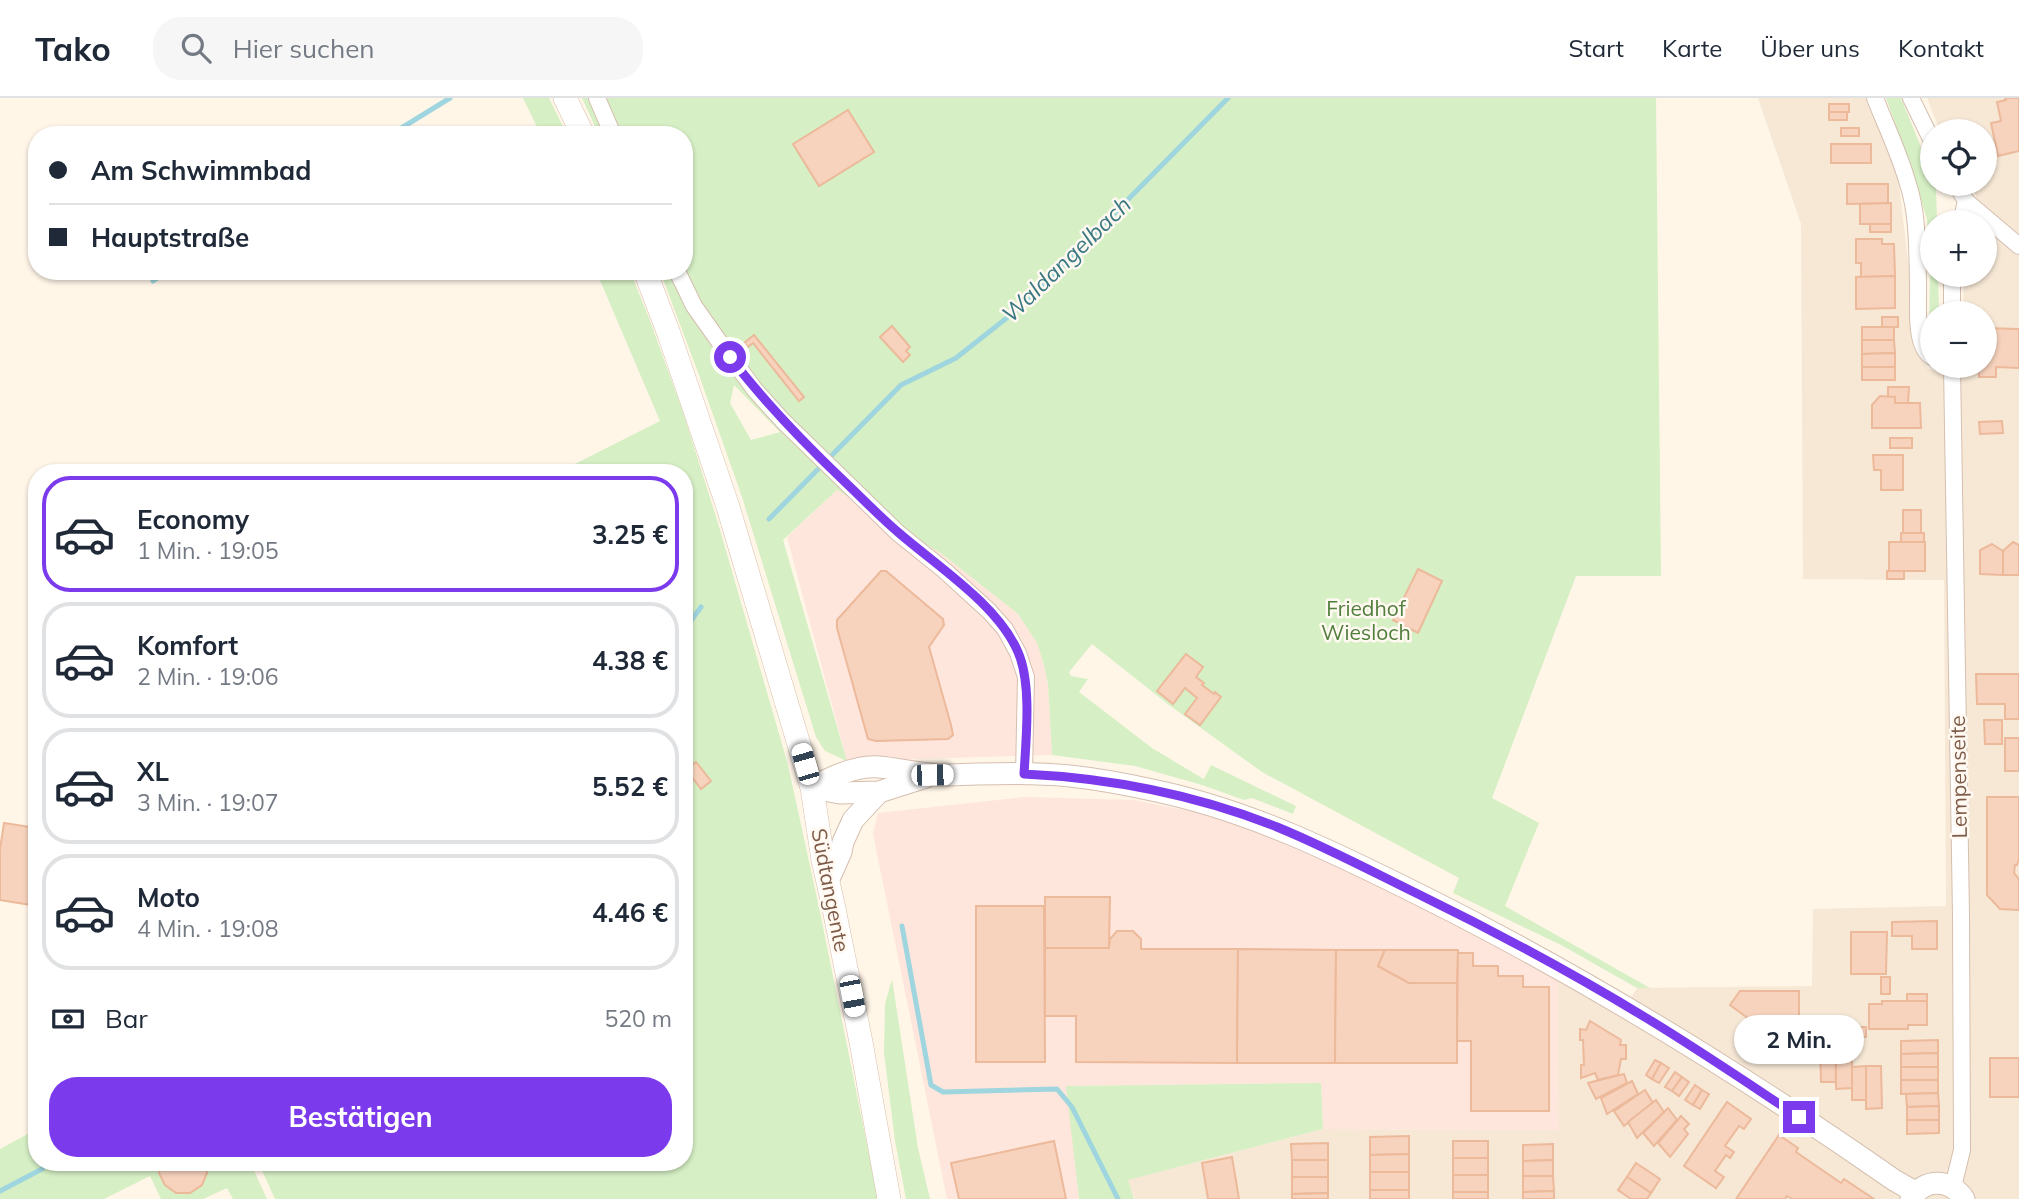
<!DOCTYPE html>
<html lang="de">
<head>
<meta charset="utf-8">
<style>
  :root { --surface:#fff; --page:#f6f6f7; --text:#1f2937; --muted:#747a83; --line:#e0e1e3; --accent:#7c3aed }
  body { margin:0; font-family:Mulish,sans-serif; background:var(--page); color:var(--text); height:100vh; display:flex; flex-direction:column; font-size:26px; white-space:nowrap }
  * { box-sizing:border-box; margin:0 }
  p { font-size:23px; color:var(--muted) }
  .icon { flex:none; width:38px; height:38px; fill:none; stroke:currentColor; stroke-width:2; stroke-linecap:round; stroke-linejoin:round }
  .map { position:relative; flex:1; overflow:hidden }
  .panel { position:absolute; left:28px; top:366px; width:665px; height:707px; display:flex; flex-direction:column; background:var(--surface); border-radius:28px; box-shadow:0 2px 5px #0004 }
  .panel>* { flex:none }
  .top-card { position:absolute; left:28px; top:28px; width:665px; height:154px; border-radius:28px; box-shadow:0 2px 5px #0004; display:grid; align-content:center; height:154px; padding:0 21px; background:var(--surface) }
  .buttons { position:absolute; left:1920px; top:21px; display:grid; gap:14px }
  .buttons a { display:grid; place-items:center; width:77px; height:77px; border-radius:50%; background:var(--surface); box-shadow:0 2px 5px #0004; font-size:35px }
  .end { position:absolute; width:32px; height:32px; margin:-16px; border:9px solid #7c3aed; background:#fff; box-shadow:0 0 0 4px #fff }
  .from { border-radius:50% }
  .bubble { position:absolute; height:49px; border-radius:24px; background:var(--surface); box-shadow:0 2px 5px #0004; font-size:23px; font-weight:700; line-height:49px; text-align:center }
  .car { position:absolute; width:21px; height:42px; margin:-21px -10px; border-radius:9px; box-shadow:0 0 5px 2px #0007; background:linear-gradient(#fff 24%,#345 0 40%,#fff 0 76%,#345 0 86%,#fff 0) }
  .top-card b { display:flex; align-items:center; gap:24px; height:66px; font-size:26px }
  .top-card b+b { border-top:2px solid var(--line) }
  .top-card i { width:18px; height:18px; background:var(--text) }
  ul { padding:12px 0 0; list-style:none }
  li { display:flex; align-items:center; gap:21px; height:116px; margin:0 14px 10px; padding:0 7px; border:4px solid var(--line); border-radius:28px }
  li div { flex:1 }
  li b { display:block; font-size:26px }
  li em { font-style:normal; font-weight:700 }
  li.on { border-color:var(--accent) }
  li>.icon { width:63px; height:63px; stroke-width:1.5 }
  .pay { display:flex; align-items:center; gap:18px; height:77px; padding:0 21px; font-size:26px }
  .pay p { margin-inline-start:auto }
  .cta { display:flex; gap:14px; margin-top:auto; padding:14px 21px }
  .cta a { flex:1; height:80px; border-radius:28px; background:var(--accent); color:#fff; font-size:28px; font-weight:700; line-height:80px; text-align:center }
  header { display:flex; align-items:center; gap:42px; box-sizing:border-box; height:98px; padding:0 35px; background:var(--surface); border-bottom:2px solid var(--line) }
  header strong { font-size:33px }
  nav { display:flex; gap:38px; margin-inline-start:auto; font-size:24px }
  .search { width:490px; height:63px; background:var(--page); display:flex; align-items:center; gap:18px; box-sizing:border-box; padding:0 24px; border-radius:28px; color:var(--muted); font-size:26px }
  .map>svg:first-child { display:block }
</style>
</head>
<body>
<header>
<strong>Tako</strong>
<div class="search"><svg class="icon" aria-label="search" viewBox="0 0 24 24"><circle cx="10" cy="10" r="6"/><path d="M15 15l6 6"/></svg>Hier suchen</div>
<nav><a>Start</a><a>Karte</a><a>Über uns</a><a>Kontakt</a></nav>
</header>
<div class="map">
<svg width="2019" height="1101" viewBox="0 0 2019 1101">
  <rect width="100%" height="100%" fill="#fff6e8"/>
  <path fill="#f7e8d6" d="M1758,0h110l29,70 22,186 9,15 32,7 1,-10h23v-53h-21l1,-38h20v-53h-11l3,-27 -6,-11h14v-53h-44l-13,-33h92v1101h-884l-8,-19 196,-51 235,1v-151l62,37 17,-28 175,-2 1,-77 133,-3 -2,-326 -141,-1 -2,-355z"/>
  <g fill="#ffe6dc">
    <path d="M837,392l105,64 76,60 19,29 7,22 4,19 4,71 -205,6 -60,-224z"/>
    <path d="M1024,699l110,3 56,11 55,13 40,16 205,97 68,42 1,151 -236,-1 -2,-46 -254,3 12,113h-132l-74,-365 5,-21z"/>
  </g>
  <g fill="#d6efc4" fill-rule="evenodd">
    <path d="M523,0h26l18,37h-26z"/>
    <path d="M582,0h1074l5,478h-85l-84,222 47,25 -34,83 145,82h-13l-76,-43 -108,-52 6,-15 -197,-106 -93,-67 -77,-61 -23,28 2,4 17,3 -9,13 73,56 50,30 2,1 7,-14 85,41 -3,8 -41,-16 -8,2 -42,-15 -67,-19 -83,-11 -4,-71 -4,-19 -7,-22 -19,-29 -76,-60 -105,-64 -54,50 64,221 -22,-10 -9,-14 -74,-240 -43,-122 -39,-104h24v-136h-85zM734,287l46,47 -29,8 -21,-37z"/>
    <path d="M1886,0h15l31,76v10l4,1 1,37h-5v53h6l1,38h-7v27l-3,-4 1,-63 -3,-54 -17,-54z"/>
    <path d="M596,173h34l19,47 34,94 35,111 70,242 31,142 59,292h-603l-17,-37h426v-690h-125l101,-51z"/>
    <path d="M892,881l26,169 12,51h-24l-11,-58 -11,-88 1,-49z"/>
    <path d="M1321,985l2,46 -195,51 6,19h-55l-13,-113z"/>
    <path d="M37,1031v33h213l17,37h-34l-6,-11 -24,11h-42l-11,-23 -46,23h-104v-50z"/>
  </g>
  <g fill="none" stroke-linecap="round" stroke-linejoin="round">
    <g stroke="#9fd5de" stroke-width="5">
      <path d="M390,37l60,-37"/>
      <path d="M153,183l15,-10"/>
      <path d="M769,421l132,-134 55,-27 71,-56 201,-204"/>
      <path d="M684,532l17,-23"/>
      <path d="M902,828l29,159 12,7 114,-3 15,18 46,92"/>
      <path d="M0,1093l42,-22 6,-7"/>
    </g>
  </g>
  <g fill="#f7d3bd" stroke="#ecb99b" stroke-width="2">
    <path d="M2005,0h14v53l-21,5 -7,-33 10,-2 -4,-19 9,-2z"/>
    <rect x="1829" y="6" width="20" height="8"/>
    <path d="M848,12l26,42 -55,34 -26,-42z"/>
    <rect x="1829" y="14" width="18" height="8"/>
    <rect x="1841" y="30" width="18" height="8"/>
    <rect x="1831" y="46" width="40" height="19"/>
    <path d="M1847,86h41v19l-41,1z"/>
    <path d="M1891,105v21h-31v-20z"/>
    <rect x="1870" y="126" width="21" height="8"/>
    <path d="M1856,141h26v5h12l1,32 -34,1v-14h-5z"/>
    <path d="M1895,178v32l-39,1v-32z"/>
    <rect x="1882" y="219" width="16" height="10"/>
    <path d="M892,228l18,21 -4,4 4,4 -7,7 -23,-25z"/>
    <rect x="1862" y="229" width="32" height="13"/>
    <path d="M1984,230l35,1v39l-23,-1v10h-17v-11h5z"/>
    <path d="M754,237l50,62 -5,4 -46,-58 -5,4 -4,-4z"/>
    <path d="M1862,242h32l1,13 -33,1z"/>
    <path d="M1895,255v14h-33v-13z"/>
    <rect x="1862" y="269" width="33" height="13"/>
    <path d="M1888,289h21l-1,16h-13v-6h-7z"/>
    <path d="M1880,298l15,1v6h25l1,25h-49v-23z"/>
    <path d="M2002,323l1,12 -23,1 -1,-12z"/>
    <rect x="1890" y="340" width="22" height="10"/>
    <path d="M1873,357h30v35h-22v-20h-7z"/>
    <rect x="1903" y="412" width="18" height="23"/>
    <rect x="1901" y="435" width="23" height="9"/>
    <rect x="1889" y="444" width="36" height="29"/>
    <path d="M2013,444l6,3v30h-16v-24z"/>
    <path d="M1992,446l11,7v24l-23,-1v-24z"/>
    <path d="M1418,471l24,12 -24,52 -25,-13z"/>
    <path d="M881,473h5l57,48 1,6 -15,22 22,78 2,10 -5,4 -72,2 -8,-2 -31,-111v-8z"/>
    <rect x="1887" y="473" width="17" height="8"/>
    <path d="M1186,556l17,13 -7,10 8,6 -2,2 12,9 1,-2 6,5 -21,28 -15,-11 12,-16 -12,-10 -12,16 -16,-13z"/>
    <path d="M1976,576h43v45h-14v-15h-28z"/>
    <path d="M1984,622h18v24h-17z"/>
    <rect x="2005" y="640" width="14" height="33"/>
    <path d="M696,664l15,19 -10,8 -15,-20z"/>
    <path d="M1987,699h32v62l-2,6h-2l-1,8 5,6v31l-19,-1 -13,-14z"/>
    <path d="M4,725l33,5v78l-37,-6v-51z"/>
    <path d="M1045,799h65l-1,51h-64z"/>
    <path d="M976,808h68l1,156h-69z"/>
    <path d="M1937,823v28h-25v-13h-20v-14z"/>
    <path d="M1117,833h16l8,8v10h97l-1,114 -161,-1v-46h-31v-68h64l1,-9z"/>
    <path d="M1851,834h36l-1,42h-35z"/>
    <path d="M1238,851l98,1 -1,113h-98z"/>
    <path d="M1336,852h49l-7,16 31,17h48v80h-122z"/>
    <path d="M1385,852h73l-1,33h-48l-31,-17z"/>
    <path d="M1458,855h15v13h25v10h25v11h26v124h-78v-70h-14z"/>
    <rect x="1881" y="879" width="9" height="17"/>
    <path d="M1740,893h59v45h-27l-42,-31z"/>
    <rect x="1907" y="896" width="20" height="7"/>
    <path d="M1882,903h45v24h-19v4h-39v-25h13z"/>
    <path d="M1590,923l31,19 -1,5h6v14h-5l-3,16 -20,5 -3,-7 -14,5v-13h3l-1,-25h-3v-11l6,1z"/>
    <rect x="1847" y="929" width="19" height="10"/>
    <path d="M1835,942l1,42h-15l-1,-41z"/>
    <path d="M1938,942v13l-37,1v-13z"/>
    <path d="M1938,955v14h-37v-13z"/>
    <path d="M1836,958h16v32l-16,1z"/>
    <rect x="1990" y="960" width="29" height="39"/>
    <path d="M1655,962l6,3 -9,16 -6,-4z"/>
    <path d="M1661,965l8,5 -10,15 -7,-4z"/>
    <path d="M1866,968h15l1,42 -16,1z"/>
    <path d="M1866,968v34h-14v-33z"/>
    <rect x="1901" y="969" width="37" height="13"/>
    <path d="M1675,974l7,5 -10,14 -7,-4z"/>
    <path d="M1624,976l3,9 -31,16 -8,-16z"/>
    <path d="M1682,979l7,5 -10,14 -7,-5z"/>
    <path d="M1901,982h37v13l-37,1z"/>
    <path d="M1632,983l6,13 -31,20 -6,-16z"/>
    <path d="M1695,987l7,5 -9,15 -8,-5z"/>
    <path d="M1645,992l8,13 -29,23 -10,-15z"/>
    <path d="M1702,992l7,4 -9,15 -7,-4z"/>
    <path d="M1938,995l1,13 -32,1 -1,-13z"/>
    <path d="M1656,1002l8,12 -27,26 -9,-16z"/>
    <path d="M1727,1004l24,17 -7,10 -5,-3 -14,20 9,6 -4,6 -4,-3 -11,16 9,6 -8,11 -32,-22z"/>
    <path d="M1939,1008v14h-32v-13z"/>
    <path d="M1668,1010l9,12 -23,26 -11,-13z"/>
    <path d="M1681,1018l8,8 -5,5 4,5 -18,23 -12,-14z"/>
    <path d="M1907,1022h32v13l-32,1z"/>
    <path d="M1779,1037l19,13 -2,4 45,31 3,-4 30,20h-82l-5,-3 -2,3h-49z"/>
    <path d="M1409,1038v18l-39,1v-18z"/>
    <path d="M1054,1043l12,58h-107l-8,-36z"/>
    <rect x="1453" y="1043" width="35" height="17"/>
    <path d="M1328,1045v17h-36l-1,-16z"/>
    <path d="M1553,1046v16l-30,1v-16z"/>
    <path d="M1409,1056v18h-39v-17z"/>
    <path d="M1232,1059l7,42h-31l-6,-36z"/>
    <rect x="1453" y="1060" width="35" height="17"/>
    <rect x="1292" y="1062" width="36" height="17"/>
    <path d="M1553,1062v16h-30v-15z"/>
    <path d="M160,1064h46l1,11 -5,12 -12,8h-14l-11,-8 -6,-12z"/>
    <path d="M1636,1065l24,16 -9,14 -24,-16z"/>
    <rect x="1370" y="1074" width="39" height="18"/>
    <rect x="1453" y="1077" width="35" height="17"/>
    <path d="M1523,1078h30l1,15 -31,1z"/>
    <path d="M1292,1079h36v16l-36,1z"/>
    <path d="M1627,1079l24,16 -4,6h-16l-13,-9z"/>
    <rect x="1370" y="1092" width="39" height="9"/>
    <path d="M1554,1093v8h-31v-7z"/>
    <rect x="1453" y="1094" width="35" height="7"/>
    <path d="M1328,1095v6h-36v-5z"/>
  </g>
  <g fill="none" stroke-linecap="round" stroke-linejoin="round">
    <g stroke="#d5bfaf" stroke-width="18">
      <g id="minor">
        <path d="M597,0l16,37"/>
        <path d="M1875,0c11,28 25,57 33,86 10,30 9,65 10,96 1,21 -5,66 14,77"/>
        <path d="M1911,0l21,43"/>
        <path d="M1956,86l10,17 -5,21"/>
        <path d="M1966,103l53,45"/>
        <path d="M677,173l17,35 24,34 37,50 28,31 115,112 46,37 45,41 16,18 13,24 8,24 -2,97"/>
        <path d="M1952,215v-38"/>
        <path d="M1952,268l9,549 1,235 -9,37"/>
      </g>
    </g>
    <g stroke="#d5bfaf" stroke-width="23">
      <g id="tertiary">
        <path d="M812,690c19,-11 45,-23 67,-21 22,2 43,8 65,8 42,-1 84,-3 126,1 27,3 55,8 82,14 97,20 184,63 272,107 164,82 319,178 470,283l21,12"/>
        <path d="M812,690l28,5 39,-1 47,-15"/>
        <path d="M828,783l13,-29 2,-10 10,-22 26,-28"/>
        <path d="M1911,1101c13,-21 39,-21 53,0"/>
      </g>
    </g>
    <g stroke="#d9bfab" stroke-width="24">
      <g id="secondary">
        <path d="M565,0l18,37"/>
        <path d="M645,173l24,63 59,173 84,281 11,72 10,44 28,138 28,157"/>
      </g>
    </g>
    <use href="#minor" stroke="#fff" stroke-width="16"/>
    <use href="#tertiary" stroke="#fff" stroke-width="21"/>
    <use href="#secondary" stroke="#fff" stroke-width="23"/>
  </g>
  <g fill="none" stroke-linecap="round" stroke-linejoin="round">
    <path stroke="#7c3aed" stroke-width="9" d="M730,259c35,46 73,85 115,125 18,17 35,35 54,51 38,33 99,72 119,119 14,32 8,87 6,122 86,4 173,21 253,53 49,20 96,45 143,68 78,38 154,79 228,124 51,31 101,65 151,98"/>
  </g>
  <g text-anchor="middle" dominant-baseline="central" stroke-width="5" stroke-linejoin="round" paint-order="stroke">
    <g font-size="21" fill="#507e3c" stroke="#fff9f1">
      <text x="1366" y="510">Friedhof<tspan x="1366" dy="24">Wiesloch</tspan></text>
    </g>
    <g font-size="21" fill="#7d5a48" stroke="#fff9f1">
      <text transform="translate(1958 679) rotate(-91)">Lempenseite</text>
      <text transform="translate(831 792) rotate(79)">Südtangente</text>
    </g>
    <g font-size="23" font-style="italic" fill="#3a7883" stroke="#fff9f1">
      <text transform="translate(1066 161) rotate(-44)">Waldangelbach</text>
    </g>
  </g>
</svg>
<div class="buttons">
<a><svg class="icon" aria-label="locate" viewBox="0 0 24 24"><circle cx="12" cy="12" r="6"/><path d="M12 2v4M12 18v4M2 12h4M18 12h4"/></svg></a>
<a>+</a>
<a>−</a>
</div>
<i class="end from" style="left:730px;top:259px"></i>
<i class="end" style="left:1799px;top:1019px"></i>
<div class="bubble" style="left:1734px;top:917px;width:130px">2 Min.</div>
<i class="car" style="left:805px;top:666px;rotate:344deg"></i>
<i class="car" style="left:932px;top:677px;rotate:89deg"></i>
<i class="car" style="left:852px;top:898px;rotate:169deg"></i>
<div class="top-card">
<b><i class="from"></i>Am Schwimmbad</b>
<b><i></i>Hauptstraße</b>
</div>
<section class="panel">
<ul>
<li class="on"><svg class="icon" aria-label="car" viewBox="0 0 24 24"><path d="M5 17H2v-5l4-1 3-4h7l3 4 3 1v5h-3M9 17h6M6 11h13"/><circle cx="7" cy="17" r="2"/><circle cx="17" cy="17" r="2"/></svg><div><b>Economy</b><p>1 Min. · 19:05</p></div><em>3.25 €</em></li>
<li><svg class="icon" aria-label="car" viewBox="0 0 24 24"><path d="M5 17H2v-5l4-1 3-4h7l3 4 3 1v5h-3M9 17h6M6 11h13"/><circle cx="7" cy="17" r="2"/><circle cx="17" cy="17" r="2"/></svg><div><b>Komfort</b><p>2 Min. · 19:06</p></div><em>4.38 €</em></li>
<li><svg class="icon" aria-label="car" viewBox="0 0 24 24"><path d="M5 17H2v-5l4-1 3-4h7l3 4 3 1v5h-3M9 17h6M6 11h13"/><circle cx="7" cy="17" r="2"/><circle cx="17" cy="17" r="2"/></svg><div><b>XL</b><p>3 Min. · 19:07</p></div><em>5.52 €</em></li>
<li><svg class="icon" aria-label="car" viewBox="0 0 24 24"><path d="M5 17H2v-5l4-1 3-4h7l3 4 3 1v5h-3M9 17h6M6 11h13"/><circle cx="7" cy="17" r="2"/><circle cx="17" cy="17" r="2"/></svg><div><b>Moto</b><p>4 Min. · 19:08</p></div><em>4.46 €</em></li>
</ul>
<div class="pay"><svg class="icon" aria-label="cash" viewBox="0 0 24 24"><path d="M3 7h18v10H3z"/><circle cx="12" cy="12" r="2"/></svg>Bar<p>520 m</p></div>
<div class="cta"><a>Bestätigen</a></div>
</section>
</div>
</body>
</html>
